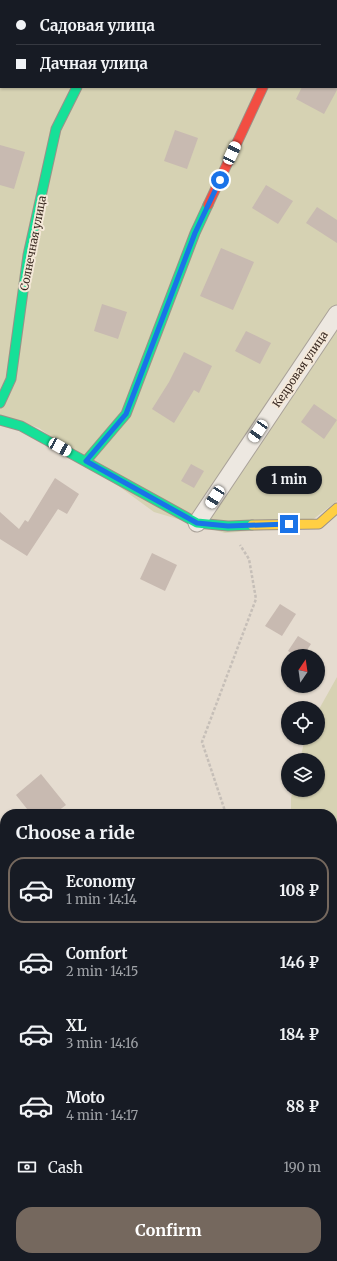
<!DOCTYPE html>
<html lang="en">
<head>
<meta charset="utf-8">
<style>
  :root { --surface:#171b24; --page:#242831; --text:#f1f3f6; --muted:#9ea1a6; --line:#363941; --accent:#75685e }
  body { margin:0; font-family:Merriweather,serif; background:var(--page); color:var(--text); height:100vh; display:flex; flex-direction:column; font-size:15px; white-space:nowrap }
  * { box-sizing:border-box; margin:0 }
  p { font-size:13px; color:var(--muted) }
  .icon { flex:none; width:22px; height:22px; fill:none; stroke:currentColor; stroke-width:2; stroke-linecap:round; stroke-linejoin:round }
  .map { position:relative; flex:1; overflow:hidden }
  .details { position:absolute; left:0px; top:809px; width:337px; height:452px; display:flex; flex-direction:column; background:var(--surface); border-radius:16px 16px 0 0; box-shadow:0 1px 3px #0004 }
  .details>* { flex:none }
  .guide { position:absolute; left:0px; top:0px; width:337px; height:88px; box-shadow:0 1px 3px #0004; display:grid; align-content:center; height:88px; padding:0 16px; background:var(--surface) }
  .needle { width:26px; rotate:13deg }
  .buttons { position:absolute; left:281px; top:649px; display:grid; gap:8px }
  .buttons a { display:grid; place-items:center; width:44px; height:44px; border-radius:50%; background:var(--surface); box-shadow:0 1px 3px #0004; font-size:20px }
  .end { position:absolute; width:18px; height:18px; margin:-9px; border:5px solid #1a73e8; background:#fff; box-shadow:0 0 0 2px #fff }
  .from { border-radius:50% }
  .bubble { position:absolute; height:28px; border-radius:14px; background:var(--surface); box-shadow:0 1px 3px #0004; font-size:13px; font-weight:700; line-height:28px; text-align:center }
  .car { position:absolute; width:12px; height:24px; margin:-12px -6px; border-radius:5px; box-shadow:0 0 3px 1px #0007; background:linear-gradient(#fff 24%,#345 0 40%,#fff 0 76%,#345 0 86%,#fff 0) }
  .guide b { display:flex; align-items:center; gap:14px; height:38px; font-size:15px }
  .guide b+b { border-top:1px solid var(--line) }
  .guide i { width:10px; height:10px; background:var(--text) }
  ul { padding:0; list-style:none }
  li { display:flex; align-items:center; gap:12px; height:66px; margin:0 8px 6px; padding:0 8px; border:2px solid transparent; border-radius:16px }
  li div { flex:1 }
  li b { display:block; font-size:15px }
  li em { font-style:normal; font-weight:700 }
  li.active { border-color:var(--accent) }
  li>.icon { width:36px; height:36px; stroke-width:1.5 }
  h2 { padding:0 16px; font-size:18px; line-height:48px }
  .pay { display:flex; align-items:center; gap:10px; height:44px; padding:0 16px; font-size:15px }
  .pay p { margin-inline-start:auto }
  .action { display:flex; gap:8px; margin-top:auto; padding:8px 16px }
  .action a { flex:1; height:46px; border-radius:16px; background:var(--accent); color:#fff; font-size:16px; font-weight:700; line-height:46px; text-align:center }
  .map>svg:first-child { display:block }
</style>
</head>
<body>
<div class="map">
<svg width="337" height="1261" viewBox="0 0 337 1261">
  <rect width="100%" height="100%" fill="#e5dcd0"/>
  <g fill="#d6d2b3" fill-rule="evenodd">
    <path d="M0,0h337v501l-34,26 -78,6 -71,-21 -115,-84 -39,-13zM1,1h335v86h-335z"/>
    <path d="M337,677v226l-5,-5v-84h-41v-16l2,-8h25v-30h-18l5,-22h13v-27z"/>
  </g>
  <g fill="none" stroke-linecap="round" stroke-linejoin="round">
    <g stroke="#bbc9be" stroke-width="5.5">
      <path d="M0,1224l5,3"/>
      <path d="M23,1256l3,5"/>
    </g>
    <g stroke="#bbc9be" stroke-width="33">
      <path d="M332,1198l5,-2"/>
      <path d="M289,1261l2,-5"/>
    </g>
  </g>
  <g fill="#c8bab1">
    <path d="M302,87h35v3l-13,24 -28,-15z"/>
    <path d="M175,130l23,8 -11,31 -23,-8z"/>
    <path d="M0,145l25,7 -11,37 -14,-4z"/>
    <path d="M266,185l27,16 -15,23 -26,-16z"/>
    <path d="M317,207l20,13v23l-31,-20z"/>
    <path d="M221,248l33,14 -21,48 -33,-14z"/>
    <path d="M102,304l25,8 -9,27 -24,-8z"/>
    <path d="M246,331l25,12 -11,21 -25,-13z"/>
    <path d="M184,352l28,14 -13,27 -5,-3 -20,33 -22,-14 17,-27z"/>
    <path d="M314,404l23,16 -13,19 -23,-17z"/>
    <path d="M191,464l13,7 -10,17 -13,-7z"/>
    <path d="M55,478l24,16 -12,20 -9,-5 -31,47 -27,-17v-27l19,17 6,-9 3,2z"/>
    <path d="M152,553l25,12 -12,26 -25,-12z"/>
    <path d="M280,604l16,10 -14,22 -17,-10z"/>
    <path d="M298,636l13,8 -8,12h-7l-8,-5z"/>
    <path d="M41,774l25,31 -12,9h-23l-15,-19z"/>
  </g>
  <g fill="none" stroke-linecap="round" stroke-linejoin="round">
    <g stroke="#aaa299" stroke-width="19">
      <g id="street">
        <path d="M8,1v-1"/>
        <path d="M119,1l1,-1"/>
        <path d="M306,1l1,-1"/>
        <path d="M0,17l1,-2"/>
        <path d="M197,523l140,-209"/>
      </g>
    </g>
    <g stroke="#9a9188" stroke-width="11">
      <g id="fast">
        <path d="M0,403l11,-24 17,-124 28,-126 21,-42"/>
        <path d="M0,420l21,6 176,97 31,3 24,-1"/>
        <path d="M86,461l40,-47 69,-181 13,-28"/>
      </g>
    </g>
    <g stroke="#9a9188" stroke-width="11">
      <path id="slow" d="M252,525l67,-1 18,-16"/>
    </g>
    <g stroke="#9a9188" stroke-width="11">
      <path id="jam" d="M208,205l55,-118"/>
    </g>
    <g stroke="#c6bfb8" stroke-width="2.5" stroke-dasharray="3 2" stroke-linecap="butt">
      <path d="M226,814l-24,-72 54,-143 -7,-40 -9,-14"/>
      <path d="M0,884l3,4 2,-1"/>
      <path d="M245,1261l3,-5"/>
    </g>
    <use href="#street" stroke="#ede8e1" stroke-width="17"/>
    <use href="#fast" stroke="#16e098" stroke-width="9"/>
    <use href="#slow" stroke="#ffcf43" stroke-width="9"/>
    <use href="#jam" stroke="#f24e42" stroke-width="9"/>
  </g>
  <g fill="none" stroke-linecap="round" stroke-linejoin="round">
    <path stroke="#1a73e8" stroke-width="5" d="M220,180l-25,53 -69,181 -40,47 111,62 31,3 61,-2"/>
  </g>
  <g text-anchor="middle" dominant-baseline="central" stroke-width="4" stroke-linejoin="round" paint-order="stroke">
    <g font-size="11" fill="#392921" stroke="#f4e8d8">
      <text transform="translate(33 243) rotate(-79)">Солнечная улица</text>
      <text transform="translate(300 369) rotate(-56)">Кедровая улица</text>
    </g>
  </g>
</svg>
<div class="buttons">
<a><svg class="needle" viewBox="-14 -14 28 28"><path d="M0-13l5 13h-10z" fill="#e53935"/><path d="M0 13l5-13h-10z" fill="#9ea1a6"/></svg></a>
<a><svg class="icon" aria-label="locate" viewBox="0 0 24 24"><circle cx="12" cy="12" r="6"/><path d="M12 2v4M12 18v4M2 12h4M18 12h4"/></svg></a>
<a><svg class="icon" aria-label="layers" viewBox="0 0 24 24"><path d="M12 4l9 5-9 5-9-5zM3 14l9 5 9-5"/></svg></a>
</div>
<i class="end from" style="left:220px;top:180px"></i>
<i class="end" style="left:289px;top:524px"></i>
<div class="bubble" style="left:256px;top:466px;width:66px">1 min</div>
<i class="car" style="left:232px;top:153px;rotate:25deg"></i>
<i class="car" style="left:258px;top:431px;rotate:214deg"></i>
<i class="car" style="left:60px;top:447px;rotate:119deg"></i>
<i class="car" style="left:215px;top:497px;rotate:213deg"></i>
<div class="guide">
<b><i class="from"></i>Садовая улица</b>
<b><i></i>Дачная улица</b>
</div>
<section class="details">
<h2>Choose a ride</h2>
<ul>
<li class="active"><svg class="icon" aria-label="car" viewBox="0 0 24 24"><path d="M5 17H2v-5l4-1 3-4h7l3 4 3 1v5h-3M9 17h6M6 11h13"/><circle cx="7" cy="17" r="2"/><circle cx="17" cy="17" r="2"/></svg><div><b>Economy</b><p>1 min · 14:14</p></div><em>108 ₽</em></li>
<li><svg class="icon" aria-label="car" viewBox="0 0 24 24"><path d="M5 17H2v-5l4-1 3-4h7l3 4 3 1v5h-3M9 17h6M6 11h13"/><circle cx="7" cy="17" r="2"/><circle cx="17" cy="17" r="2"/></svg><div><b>Comfort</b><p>2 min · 14:15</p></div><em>146 ₽</em></li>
<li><svg class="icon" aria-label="car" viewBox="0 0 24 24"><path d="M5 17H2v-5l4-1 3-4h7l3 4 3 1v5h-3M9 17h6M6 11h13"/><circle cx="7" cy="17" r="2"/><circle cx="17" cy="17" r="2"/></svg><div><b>XL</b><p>3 min · 14:16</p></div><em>184 ₽</em></li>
<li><svg class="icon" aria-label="car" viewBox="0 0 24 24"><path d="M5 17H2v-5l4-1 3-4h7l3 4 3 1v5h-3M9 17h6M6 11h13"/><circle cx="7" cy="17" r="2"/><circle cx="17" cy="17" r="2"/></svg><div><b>Moto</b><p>4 min · 14:17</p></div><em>88 ₽</em></li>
</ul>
<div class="pay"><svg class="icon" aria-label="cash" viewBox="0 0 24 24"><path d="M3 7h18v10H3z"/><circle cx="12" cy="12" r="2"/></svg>Cash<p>190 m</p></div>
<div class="action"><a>Confirm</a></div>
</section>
</div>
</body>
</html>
